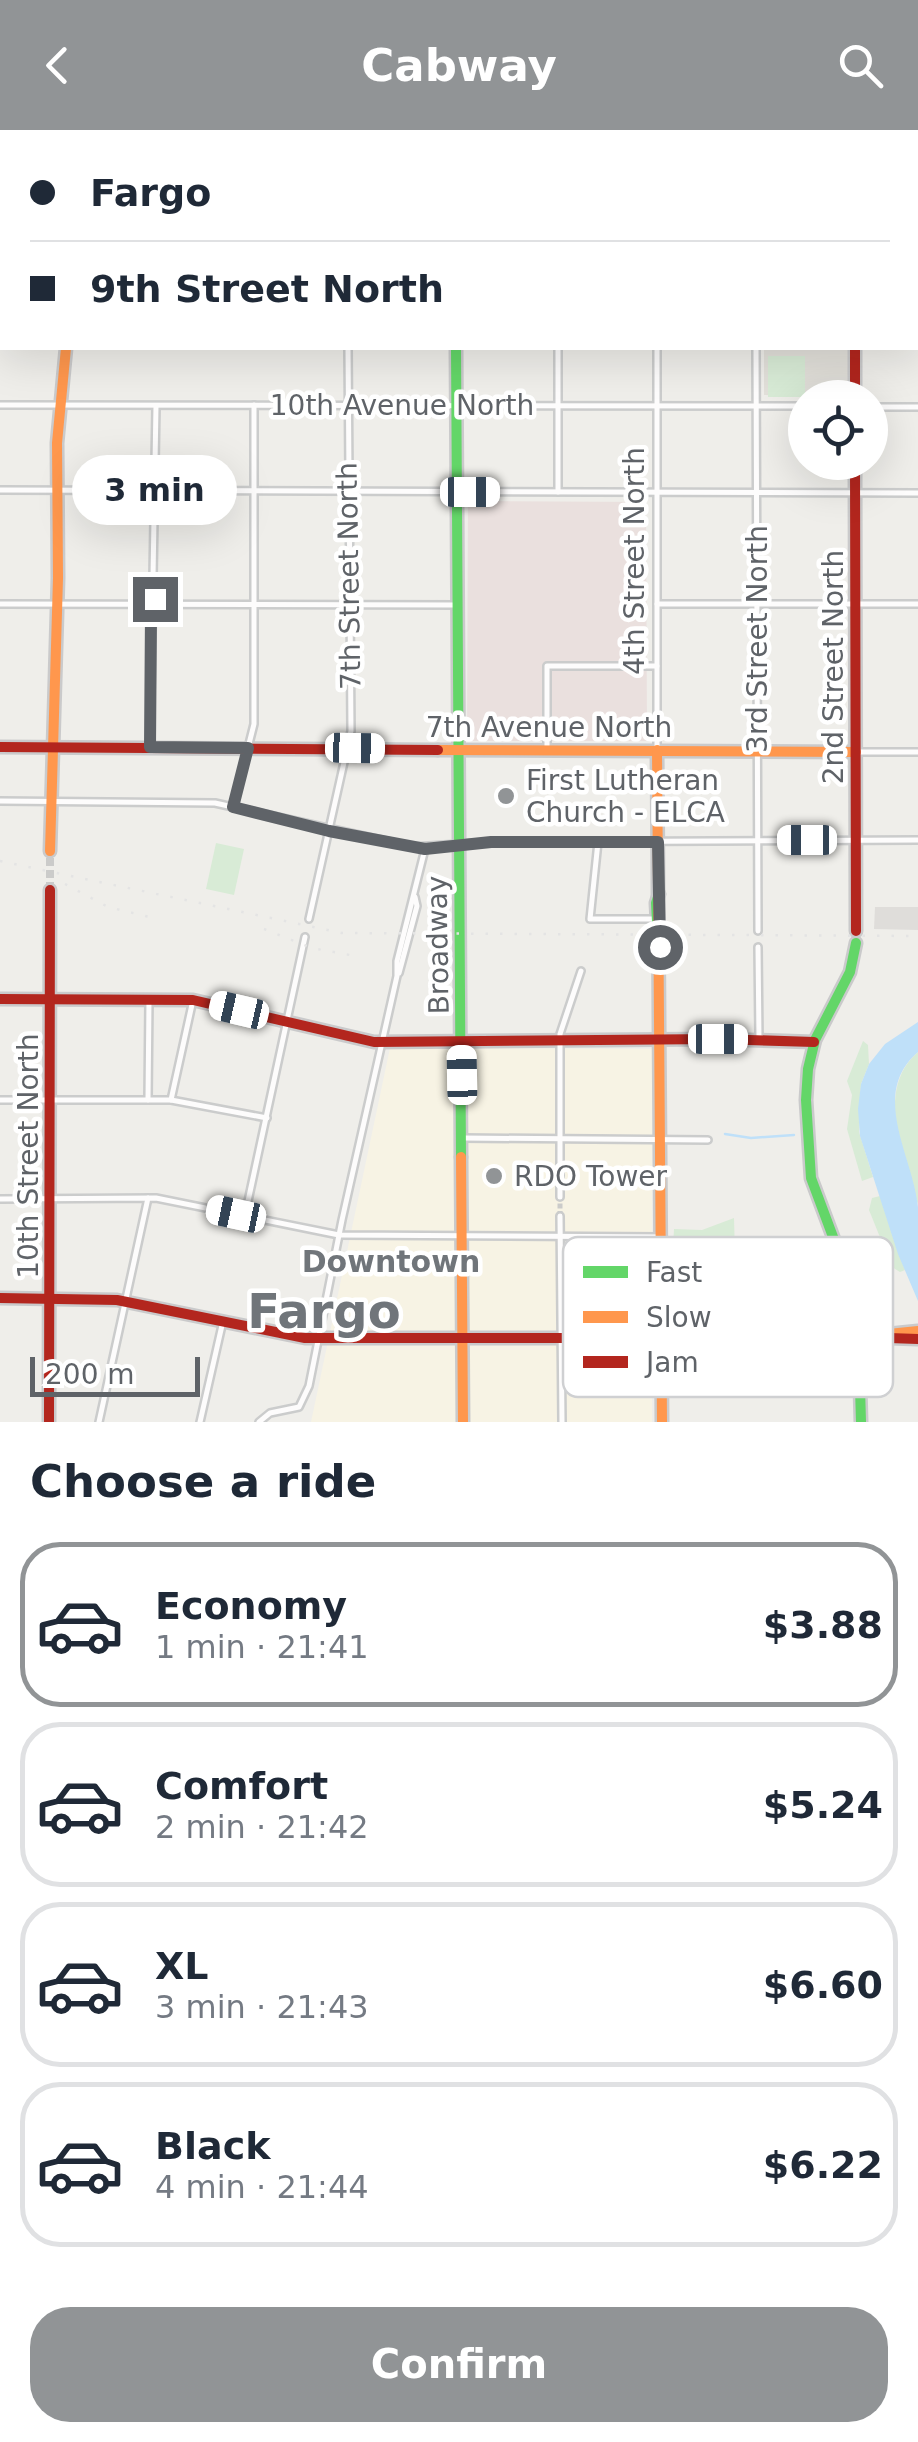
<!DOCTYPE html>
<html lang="en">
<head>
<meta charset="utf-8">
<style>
  :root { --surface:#fff; --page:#f6f6f7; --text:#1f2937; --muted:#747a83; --line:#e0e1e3; --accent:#919496 }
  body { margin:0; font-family:"DejaVu Sans",sans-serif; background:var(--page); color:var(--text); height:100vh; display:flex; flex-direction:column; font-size:38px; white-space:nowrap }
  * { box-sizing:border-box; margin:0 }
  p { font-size:32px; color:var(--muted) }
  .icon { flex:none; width:55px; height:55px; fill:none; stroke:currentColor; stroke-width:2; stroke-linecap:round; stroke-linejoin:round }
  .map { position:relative; height:1292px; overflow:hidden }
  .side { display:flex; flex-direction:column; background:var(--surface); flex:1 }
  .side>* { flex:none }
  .hud { position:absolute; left:0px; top:0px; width:920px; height:220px; box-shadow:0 10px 40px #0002; display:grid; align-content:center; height:220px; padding:0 30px; background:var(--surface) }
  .tools { position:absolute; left:788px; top:250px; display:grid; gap:20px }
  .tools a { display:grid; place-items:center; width:100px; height:100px; border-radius:50%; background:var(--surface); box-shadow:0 10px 40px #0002; font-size:50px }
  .scale { position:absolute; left:30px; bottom:25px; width:170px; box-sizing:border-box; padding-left:10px; border:5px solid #5f6368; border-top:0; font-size:28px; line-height:35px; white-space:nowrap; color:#5f6368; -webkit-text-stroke:8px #fff; paint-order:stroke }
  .end { position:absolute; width:45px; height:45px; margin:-22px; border:12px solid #5f6368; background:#fff; box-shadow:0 0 0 5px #fff }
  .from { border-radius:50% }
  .bubble { position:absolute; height:70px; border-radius:35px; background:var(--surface); box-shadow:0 10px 40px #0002; font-size:32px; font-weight:800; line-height:70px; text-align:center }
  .car { position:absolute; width:30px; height:60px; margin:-30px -15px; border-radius:12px; box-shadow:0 0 8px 2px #0007; background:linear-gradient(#fff 24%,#345 0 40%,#fff 0 76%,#345 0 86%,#fff 0) }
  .hud b { display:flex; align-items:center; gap:35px; height:95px; font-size:38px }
  .hud b+b { border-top:2px solid var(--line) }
  .hud i { width:25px; height:25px; background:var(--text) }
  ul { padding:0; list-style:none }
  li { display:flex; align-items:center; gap:30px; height:165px; margin:0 20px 15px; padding:0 10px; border:5px solid var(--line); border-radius:40px }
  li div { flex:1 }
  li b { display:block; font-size:38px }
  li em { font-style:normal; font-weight:800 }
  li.on { border-color:var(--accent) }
  li>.icon { width:90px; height:90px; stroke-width:1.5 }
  h2 { padding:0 30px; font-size:45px; line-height:120px }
  .primary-button { display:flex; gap:20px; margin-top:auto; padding:20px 30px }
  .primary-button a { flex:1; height:115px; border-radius:40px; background:var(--accent); color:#fff; font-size:40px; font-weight:800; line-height:115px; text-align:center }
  header { display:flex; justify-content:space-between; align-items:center; height:130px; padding:0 30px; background:var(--accent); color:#fff; font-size:45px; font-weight:800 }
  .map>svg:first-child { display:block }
</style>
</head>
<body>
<header><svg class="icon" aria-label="back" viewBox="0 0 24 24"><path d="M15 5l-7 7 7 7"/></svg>Cabway<svg class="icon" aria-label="search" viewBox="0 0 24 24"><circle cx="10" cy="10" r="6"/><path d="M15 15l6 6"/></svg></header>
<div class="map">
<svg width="918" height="1292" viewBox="0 0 918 1292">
  <rect width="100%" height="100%" fill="#efeeea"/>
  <path fill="#f7f3e4" d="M390,918l262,1v373h-341z"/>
  <path fill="#dfddda" d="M875,777h43v23l-44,-1z"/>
  <path fill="#e2e0da" d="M764,218h84v48l-84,-1z"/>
  <path fill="#eae0de" d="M468,371l178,1 1,239h-180z"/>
  <g fill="#d8ebd6">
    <rect x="768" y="226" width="37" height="41"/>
    <path d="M216,713l28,6 -10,46 -28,-6z"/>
    <path d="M863,911l5,4 1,19 -8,20 -2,48 14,45 -11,4 -15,-52 5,-34 -5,-14z"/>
    <path d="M918,922v152c-14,-46 -44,-114 0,-152z"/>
    <path d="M880,1066l25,74 -5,2 -8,-5 -23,-57 3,-12z"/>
    <path d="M734,1088l1,35 15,1 2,7 -3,23 -78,1 3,-56 28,1z"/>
  </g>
  <path fill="#bfe0f9" d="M918,892v30c-49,42 -5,104 0,155 0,30 0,63 0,94l-20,-47 -38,-118 -2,-27 3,-25 8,-20 16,-20z"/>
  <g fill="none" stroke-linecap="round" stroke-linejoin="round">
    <path stroke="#bfe0f9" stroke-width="2.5" d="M725,1004l26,4 43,-3"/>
    <path stroke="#cbcbca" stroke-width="5" stroke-dasharray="5 2.5" stroke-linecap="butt" d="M560,1086v-19"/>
    <path stroke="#cbcbca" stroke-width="8" stroke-dasharray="8 4" stroke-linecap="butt" d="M50,760v-39"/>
    <g stroke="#cbcccc" stroke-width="10">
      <g id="street">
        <path d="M656,0v2"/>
        <path d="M175,2v-2"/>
        <path d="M255,2v-2"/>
        <path d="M348,2v-2"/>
        <path d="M558,2v-2"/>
        <path d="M756,2v-2"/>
        <path d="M0,103h2"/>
        <path d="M657,218v402"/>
        <path d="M756,218l2,583"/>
        <path d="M0,275l805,1"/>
        <path d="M870,277h48"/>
        <path d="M0,360l918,3"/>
        <path d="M558,362v-144"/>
        <path d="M0,474l458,1"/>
        <path d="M657,474h261"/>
        <path d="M150,617l6,-341"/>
        <path d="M547,619v-83h110"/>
        <path d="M856,622h62"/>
        <path d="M0,671l215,2 198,44 78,-5 427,-2"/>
        <path d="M233,677l21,-83v-319"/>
        <path d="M598,712l-8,77h66"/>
        <path d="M309,789l42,-188 -3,-383"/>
        <path d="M758,817l1,92"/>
        <path d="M399,843l18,-67 -2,-9"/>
        <path d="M0,970h171l96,18"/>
        <path d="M148,970l1,-100"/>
        <path d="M171,970l22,-100"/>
        <path d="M463,1008l245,2"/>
        <path d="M560,1067v-163l21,-63"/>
        <path d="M0,1069l156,-1 183,37 323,2"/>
        <path d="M245,1085l60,-278"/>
        <path d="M560,1086l2,206"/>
        <path d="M99,1292l49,-224"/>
        <path d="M200,1292l23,-101"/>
        <path d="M259,1292l11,-9 29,-6 10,-21 33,-166 55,-244v-15l28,-112"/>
      </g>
    </g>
    <g stroke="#cacacb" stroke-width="15">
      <g id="fast">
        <path d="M460,0v2"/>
        <path d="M456,218l5,809"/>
        <path d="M658,811l-2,-38 3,-9"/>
        <path d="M856,813l-6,29 -35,68 -7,29 -2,31 5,78 40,107 7,33 3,104"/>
      </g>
    </g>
    <g stroke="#cacacb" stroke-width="15">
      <g id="slow">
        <path d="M855,0v2"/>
        <path d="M438,620l418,2"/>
        <path d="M657,620l5,672"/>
        <path d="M50,721l8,-273 -1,-135 9,-95"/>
        <path d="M461,1027l2,265"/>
        <path d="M666,1208l193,-1 59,-6"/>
      </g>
    </g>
    <g stroke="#cacacb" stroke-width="15">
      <g id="jam">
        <path d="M66,0v2"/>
        <path d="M855,218v50"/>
        <path d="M855,332l1,469"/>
        <path d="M0,617l438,3"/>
        <path d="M0,869l193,1 181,42 344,-3 96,3"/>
        <path d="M0,1168l117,2 188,38h361"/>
        <path d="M860,1207l58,2"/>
        <path d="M49,1292l1,-532"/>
      </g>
    </g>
    <use href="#street" stroke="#fdfcfc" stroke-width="5"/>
    <use href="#fast" stroke="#63d668" stroke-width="10"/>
    <use href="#slow" stroke="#ff974d" stroke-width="10"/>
    <use href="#jam" stroke="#b3261e" stroke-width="10"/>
    <g stroke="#e4e4e4" stroke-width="2.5" stroke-dasharray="2.5 12" stroke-linecap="butt">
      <path d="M0,731l342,72 576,3"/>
      <path d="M65,754l43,23 50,12"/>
      <path d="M264,799l48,19 38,7"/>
    </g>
  </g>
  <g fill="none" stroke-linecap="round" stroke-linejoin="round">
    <path stroke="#5f6368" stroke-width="12" d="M155,469l-4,14 -1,134 98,1 -15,59 96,24 96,18 66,-7h167l2,105"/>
  </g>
  <g fill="#919496" stroke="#fff" stroke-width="4">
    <circle cx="506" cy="666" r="10"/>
    <circle cx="494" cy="1046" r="10"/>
  </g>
  <g text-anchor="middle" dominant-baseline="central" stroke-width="9" stroke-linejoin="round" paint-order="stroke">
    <g font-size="28" fill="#5f6368" stroke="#fff">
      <text x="402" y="275">10th Avenue North</text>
      <text transform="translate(634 431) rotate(-90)">4th Street North</text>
      <text transform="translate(349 446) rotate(-91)">7th Street North</text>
      <text transform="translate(757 509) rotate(-90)">3rd Street North</text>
      <text transform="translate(833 537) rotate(-90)">2nd Street North</text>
      <text x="549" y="597">7th Avenue North</text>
      <text transform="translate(438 815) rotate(-91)">Broadway</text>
      <text transform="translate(28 1026) rotate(-90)">10th Street North</text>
    </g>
    <g font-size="28" fill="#5f6368" stroke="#fff" text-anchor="start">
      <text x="526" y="650">First Lutheran<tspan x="526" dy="32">Church - ELCA</tspan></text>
      <text x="514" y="1046">RDO Tower</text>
    </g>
    <g font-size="30" font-weight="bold" fill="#70757a" stroke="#fff">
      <text x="391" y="1131">Downtown</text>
    </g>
    <g font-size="48" font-weight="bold" fill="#70757a" stroke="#fff">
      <text x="324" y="1181">Fargo</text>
    </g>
  </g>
  <rect x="563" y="1107" width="330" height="160" rx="15" fill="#fff" stroke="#cfd0d2" stroke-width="2.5"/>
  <rect x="583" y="1136" width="45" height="12" fill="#63d668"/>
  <rect x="583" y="1181" width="45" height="12" fill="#ff974d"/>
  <rect x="583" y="1226" width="45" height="12" fill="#b3261e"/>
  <g font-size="28" fill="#5f6368">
    <text x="646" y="1152">Fast</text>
    <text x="646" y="1197">Slow</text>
    <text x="646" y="1242">Jam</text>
  </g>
</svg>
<div class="tools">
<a><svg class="icon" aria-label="locate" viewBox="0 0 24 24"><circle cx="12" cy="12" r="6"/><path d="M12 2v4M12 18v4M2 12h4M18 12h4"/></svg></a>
</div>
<div class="scale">200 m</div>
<i class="end from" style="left:660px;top:817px"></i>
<i class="end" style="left:155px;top:469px"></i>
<div class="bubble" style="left:72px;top:325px;width:165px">3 min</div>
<i class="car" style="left:470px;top:362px;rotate:90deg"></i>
<i class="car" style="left:355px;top:618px;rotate:91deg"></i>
<i class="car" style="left:807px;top:710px;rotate:270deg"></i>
<i class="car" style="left:239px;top:880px;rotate:283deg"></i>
<i class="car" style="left:718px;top:909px;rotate:90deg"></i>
<i class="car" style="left:462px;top:945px;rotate:359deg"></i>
<i class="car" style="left:236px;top:1084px;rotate:282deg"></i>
<div class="hud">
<b><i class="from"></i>Fargo</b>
<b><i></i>9th Street North</b>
</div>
</div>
<section class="side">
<h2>Choose a ride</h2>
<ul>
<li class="on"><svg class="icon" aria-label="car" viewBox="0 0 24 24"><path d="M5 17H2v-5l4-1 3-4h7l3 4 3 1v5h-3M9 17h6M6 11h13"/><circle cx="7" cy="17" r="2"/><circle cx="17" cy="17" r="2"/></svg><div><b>Economy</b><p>1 min · 21:41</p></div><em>$3.88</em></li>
<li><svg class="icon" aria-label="car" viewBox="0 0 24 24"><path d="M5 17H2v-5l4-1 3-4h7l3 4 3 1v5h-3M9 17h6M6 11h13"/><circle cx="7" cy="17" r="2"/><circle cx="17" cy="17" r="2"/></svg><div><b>Comfort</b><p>2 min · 21:42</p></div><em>$5.24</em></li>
<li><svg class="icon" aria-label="car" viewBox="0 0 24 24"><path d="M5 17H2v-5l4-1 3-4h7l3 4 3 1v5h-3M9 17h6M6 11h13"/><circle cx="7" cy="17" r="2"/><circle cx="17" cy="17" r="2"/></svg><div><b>XL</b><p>3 min · 21:43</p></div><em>$6.60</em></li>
<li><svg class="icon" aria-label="car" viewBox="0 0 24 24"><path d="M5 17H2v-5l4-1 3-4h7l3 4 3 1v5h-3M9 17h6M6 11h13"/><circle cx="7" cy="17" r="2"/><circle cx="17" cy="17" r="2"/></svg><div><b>Black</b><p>4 min · 21:44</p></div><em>$6.22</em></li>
</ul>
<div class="primary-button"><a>Confirm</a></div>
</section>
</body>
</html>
